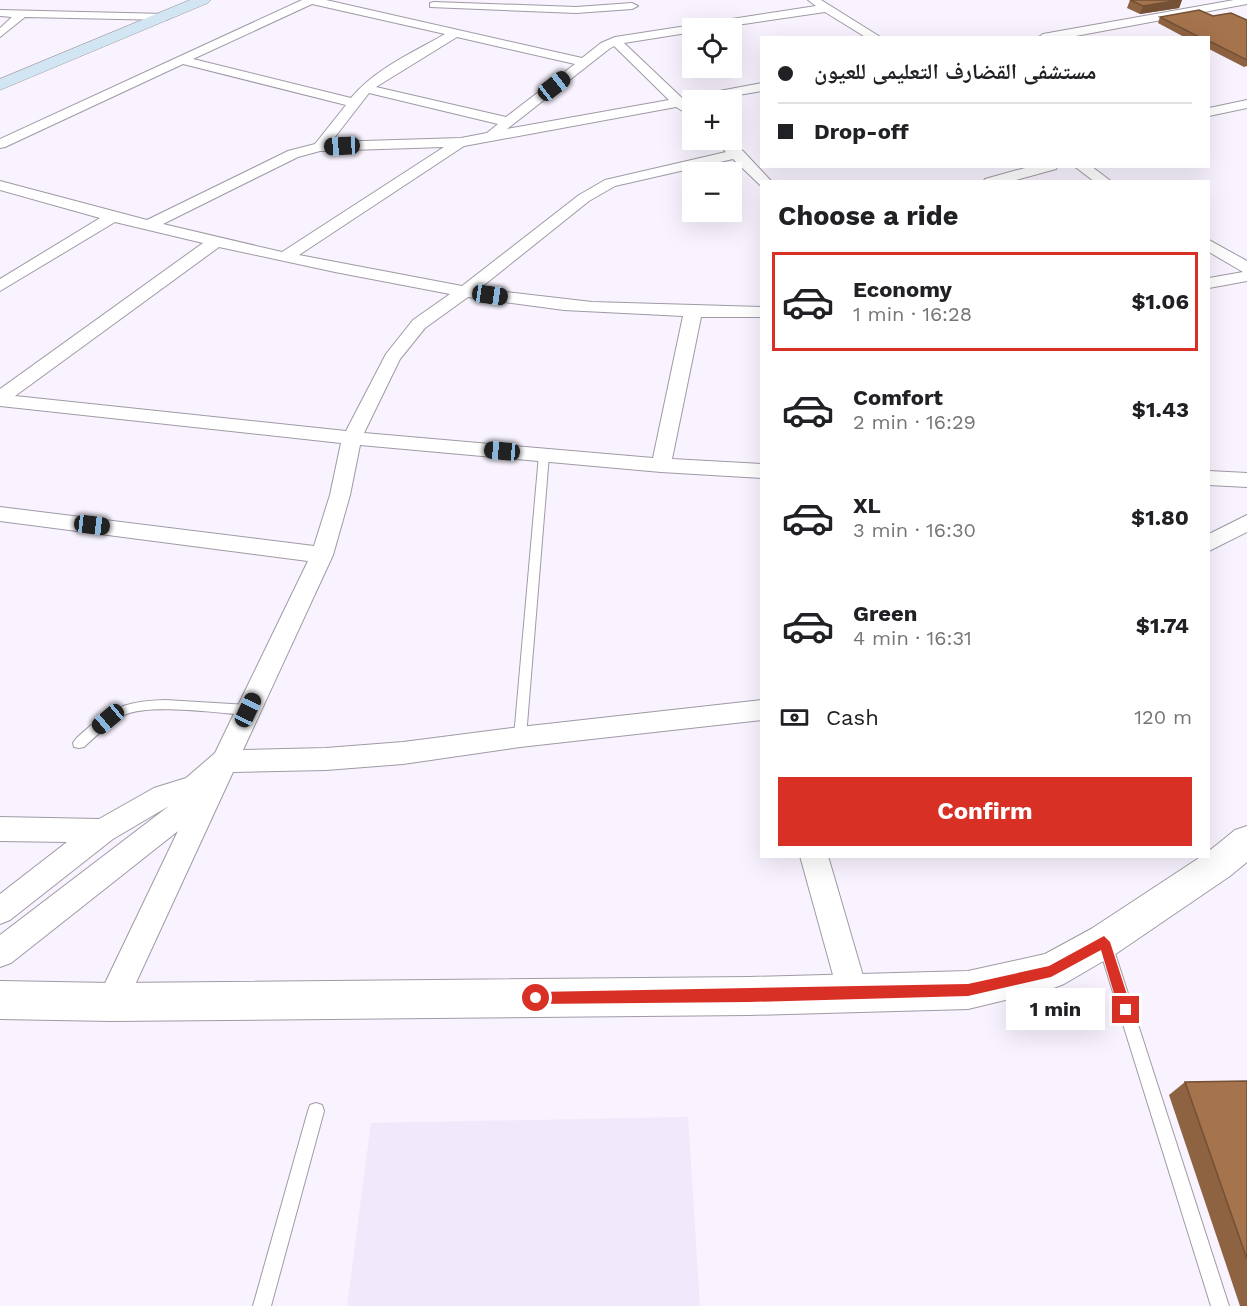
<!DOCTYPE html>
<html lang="en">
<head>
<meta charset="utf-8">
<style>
  :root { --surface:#fff; --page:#f6f6f6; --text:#202124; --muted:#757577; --line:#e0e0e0; --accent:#d93025 }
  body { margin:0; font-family:"Work Sans","Noto Naskh Arabic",sans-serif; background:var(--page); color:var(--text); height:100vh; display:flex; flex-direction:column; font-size:22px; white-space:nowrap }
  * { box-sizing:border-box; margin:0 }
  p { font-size:20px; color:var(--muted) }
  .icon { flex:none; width:33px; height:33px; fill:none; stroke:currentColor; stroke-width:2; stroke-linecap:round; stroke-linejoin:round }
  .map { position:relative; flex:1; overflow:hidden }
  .drawer { position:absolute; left:760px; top:180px; width:450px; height:678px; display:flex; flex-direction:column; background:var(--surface); border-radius:0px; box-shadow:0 6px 24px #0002 }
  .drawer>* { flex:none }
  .guide { position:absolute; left:760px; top:36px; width:450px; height:132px; border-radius:0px; box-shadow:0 6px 24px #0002; display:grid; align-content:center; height:132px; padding:0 18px; background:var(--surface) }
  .fabs { position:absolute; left:682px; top:18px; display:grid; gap:12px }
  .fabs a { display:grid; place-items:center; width:60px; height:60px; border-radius:0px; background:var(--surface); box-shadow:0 6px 24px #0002; font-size:30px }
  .end { position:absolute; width:27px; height:27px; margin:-14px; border:8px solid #d93025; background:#fff; box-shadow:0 0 0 3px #fff }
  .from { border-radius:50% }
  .bubble { position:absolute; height:42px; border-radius:0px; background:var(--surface); box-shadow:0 6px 24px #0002; font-size:20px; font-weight:700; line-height:42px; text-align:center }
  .car { position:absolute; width:18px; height:36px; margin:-18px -9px; border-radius:8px; box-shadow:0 0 4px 2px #0007; background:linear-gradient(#222 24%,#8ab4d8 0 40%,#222 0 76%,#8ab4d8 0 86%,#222 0) }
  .guide b { display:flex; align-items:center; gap:21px; height:57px; font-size:22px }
  .guide b+b { border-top:2px solid var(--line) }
  .guide i { width:15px; height:15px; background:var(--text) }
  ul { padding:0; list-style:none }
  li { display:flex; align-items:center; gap:18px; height:99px; margin:0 12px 9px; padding:0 6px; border:3px solid transparent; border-radius:0px }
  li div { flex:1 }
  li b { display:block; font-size:22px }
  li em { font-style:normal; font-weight:700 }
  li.current { border-color:var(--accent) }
  li>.icon { width:54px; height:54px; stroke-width:1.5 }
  h2 { padding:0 18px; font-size:27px; line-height:72px }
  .pay { display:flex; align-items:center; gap:15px; height:66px; padding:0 18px; font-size:22px }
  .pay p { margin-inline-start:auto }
  .primary-button { display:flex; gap:12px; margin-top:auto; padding:12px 18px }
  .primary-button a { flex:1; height:69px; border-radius:0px; background:var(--accent); color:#fff; font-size:24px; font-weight:700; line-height:69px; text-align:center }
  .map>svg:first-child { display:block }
</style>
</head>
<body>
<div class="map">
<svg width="1247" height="1306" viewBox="0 0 1247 1306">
  <rect width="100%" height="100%" fill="#f8f3fe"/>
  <path fill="#f0e8fb" d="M688,1117l12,189h-353l24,-183z"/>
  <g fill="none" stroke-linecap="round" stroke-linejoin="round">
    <g stroke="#9f9aa4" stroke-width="2">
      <g id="service">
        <path d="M544,452l5,3 -23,282 -1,4 -5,1 -5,-1 -1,-4 25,-282z"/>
        <path d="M165,700l83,5 4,1 2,4 -2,4 -4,1c-30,-2 -98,-12 -124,0 -15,8 -28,21 -40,32l-5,1 -5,-1 -1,-4c4,-7 11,-11 17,-17 25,-21 43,-25 75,-26z"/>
        <path d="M1105,937l5,2 2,5 117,362h-18l-113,-362 2,-5z"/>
        <path d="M316,1103l6,2 2,6 -53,195h-18l55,-195 2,-6z"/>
      </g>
    </g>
    <g stroke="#9f9aa4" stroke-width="2">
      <g id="minor">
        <path d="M302,0h24l256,58 19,-15 14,-6 201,-31 -8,-6h13l61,38h-15l-42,-26 -108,16h-24v4l-69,11 58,55 80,-15v8l-53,9h-16v3l-4,1 4,5 -7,4 -10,-6 -212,39 -165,109 163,31 117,-91 26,-15 121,-28 -12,-12h14l15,11 29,31h-10v4l-2,-1 -27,-26 -118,27 -26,15 -110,88 113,13 170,5v10h-61l-29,142 90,5v14l-101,-6 -301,-27 -10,50 -17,60 -90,195 83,-2 77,-6 117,-15 242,-27v20l-242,27 -117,17 -77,6 -93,2 -111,241 -11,4 -11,-4 -4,-11 82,-171 -167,132 -11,4v-32l169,-129 -56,33 -103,81 -10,4v-30l67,-52 -67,-1v-24l99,2 55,-31 32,-10 29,-25 93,-192 -308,-40v-14l314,39 16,-51 11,-52 -341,-37v-17l203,-146 -88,-21 -115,69v-12l100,-61 -100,-28v-9l147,39 141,-69 27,-7 31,-39 -163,-41 -178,83 -5,1v-9zM312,4l133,30c-33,19 -70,35 -94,64l-158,-39zM457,37l118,27 -69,53 -130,-30zM614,46l55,54 -162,29 102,-80zM369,93l129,31 -11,9 -26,5 -130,4zM444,147l-162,105 -119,-28 135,-67 22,-6zM219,247l116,25 115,22 -37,26 -27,34 -40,77 -331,-35zM468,297l96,13 119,6 -30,142 -289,-25 36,-74 25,-31z"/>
        <path d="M1234,0h13v4l-182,34h-28l6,-4z"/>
        <path d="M434,2l142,5 56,-4 6,3 -6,3 -56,4 -146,-6v-4z"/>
        <path d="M0,10l166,4 6,3 -6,3 -141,-3 -25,20v-9l12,-11 -12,-1z"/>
        <path d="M1247,100v8l-38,8v-8z"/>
        <path d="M1032,166h26l-2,3 -47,13h-26l2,-3z"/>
        <path d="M1074,166h17l21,16h-17z"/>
        <path d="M1209,240l38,21v20l-38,7v-10l34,-6 -34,-20z"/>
        <path d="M1209,471l38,2v14l-38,-2z"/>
        <path d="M1247,515v17l-38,19v-17z"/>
        <path d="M800,856h28l40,137 -4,11 -11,4 -11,-4 -4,-11z"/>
      </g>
    </g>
    <g stroke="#9f9aa4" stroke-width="2">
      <path id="tertiary" d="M1247,826v36l-17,14 -113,77 -53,31 -13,5 -83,20 -219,6 -638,6 -111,-2v-38l111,2 638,-6 219,-6 77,-17 46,-25 111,-73h7v-5l26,-21z"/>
    </g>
    <g stroke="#9f9aa4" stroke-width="1">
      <path id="secondary" d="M190,0h21l-3,3 -208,87v-11z"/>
    </g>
    <use href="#service" fill="#fff" fill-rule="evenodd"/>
    <use href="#minor" fill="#fff" fill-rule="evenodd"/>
    <use href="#tertiary" fill="#fff" fill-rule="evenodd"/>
    <use href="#secondary" fill="#d1e6f2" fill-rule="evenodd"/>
  </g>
  <g fill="#8e6341">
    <path d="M1130,0h52l-3,8 -39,6 -13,-6z"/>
    <path d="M1213,16l34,4v46l-3,1 -35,-18v-11h-23l-28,-15 2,-6z"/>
    <path d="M1247,1081v225h-7l-71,-211 16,-13z"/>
  </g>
  <path fill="#745035" d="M1182,0l-3,8 -39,6 3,-8z"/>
  <g fill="#a5734c" stroke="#745035" stroke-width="1.5">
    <path d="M1130,0h50l-37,6z"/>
    <path d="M1199,10l14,6 18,-3 16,7v40l-38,-19v-3h-8l-41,-21z"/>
    <path d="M1247,1081v178l-62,-177z"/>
  </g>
  <path fill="#d93025" d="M1104,936l6,6 22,68 -2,4 -4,2 -5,-2 -2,-4 -18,-60 -50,27 -83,19 -219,6 -213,2 -4,-2 -2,-4 2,-4 4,-2 432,-8 81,-18z"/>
</svg>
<div class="fabs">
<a><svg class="icon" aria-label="locate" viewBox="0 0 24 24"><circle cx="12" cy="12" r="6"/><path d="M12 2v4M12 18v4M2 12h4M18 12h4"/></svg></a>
<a>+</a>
<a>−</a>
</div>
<i class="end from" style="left:536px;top:998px"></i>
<i class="end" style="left:1126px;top:1010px"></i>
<div class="bubble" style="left:1006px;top:988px;width:99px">1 min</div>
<i class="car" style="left:554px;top:86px;rotate:52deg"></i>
<i class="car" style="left:342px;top:146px;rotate:267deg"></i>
<i class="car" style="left:490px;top:295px;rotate:98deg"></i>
<i class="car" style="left:502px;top:451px;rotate:275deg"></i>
<i class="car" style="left:92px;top:525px;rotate:97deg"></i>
<i class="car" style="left:248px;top:710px;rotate:25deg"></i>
<i class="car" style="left:108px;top:719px;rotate:230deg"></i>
<div class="guide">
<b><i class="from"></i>مستشفى القضارف التعليمى للعيون</b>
<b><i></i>Drop-off</b>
</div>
<section class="drawer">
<h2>Choose a ride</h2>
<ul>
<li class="current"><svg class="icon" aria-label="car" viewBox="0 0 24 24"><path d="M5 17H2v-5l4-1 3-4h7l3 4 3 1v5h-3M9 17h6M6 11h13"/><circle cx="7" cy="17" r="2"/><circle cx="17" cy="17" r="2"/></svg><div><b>Economy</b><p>1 min · 16:28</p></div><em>$1.06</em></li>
<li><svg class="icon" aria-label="car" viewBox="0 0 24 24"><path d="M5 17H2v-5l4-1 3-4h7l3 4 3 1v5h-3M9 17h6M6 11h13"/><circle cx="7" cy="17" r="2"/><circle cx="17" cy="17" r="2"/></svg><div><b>Comfort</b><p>2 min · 16:29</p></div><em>$1.43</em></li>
<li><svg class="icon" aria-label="car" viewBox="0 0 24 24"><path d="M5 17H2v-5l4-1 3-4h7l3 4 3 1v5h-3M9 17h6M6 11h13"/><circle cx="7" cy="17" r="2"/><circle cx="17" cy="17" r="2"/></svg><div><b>XL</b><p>3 min · 16:30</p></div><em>$1.80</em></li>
<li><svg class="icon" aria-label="car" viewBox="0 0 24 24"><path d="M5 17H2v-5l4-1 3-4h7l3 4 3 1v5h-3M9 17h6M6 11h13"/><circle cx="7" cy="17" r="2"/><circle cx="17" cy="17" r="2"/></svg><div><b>Green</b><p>4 min · 16:31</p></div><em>$1.74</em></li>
</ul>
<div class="pay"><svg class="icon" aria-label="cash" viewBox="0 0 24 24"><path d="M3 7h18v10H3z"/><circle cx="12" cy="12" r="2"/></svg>Cash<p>120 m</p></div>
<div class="primary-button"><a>Confirm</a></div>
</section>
</div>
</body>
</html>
